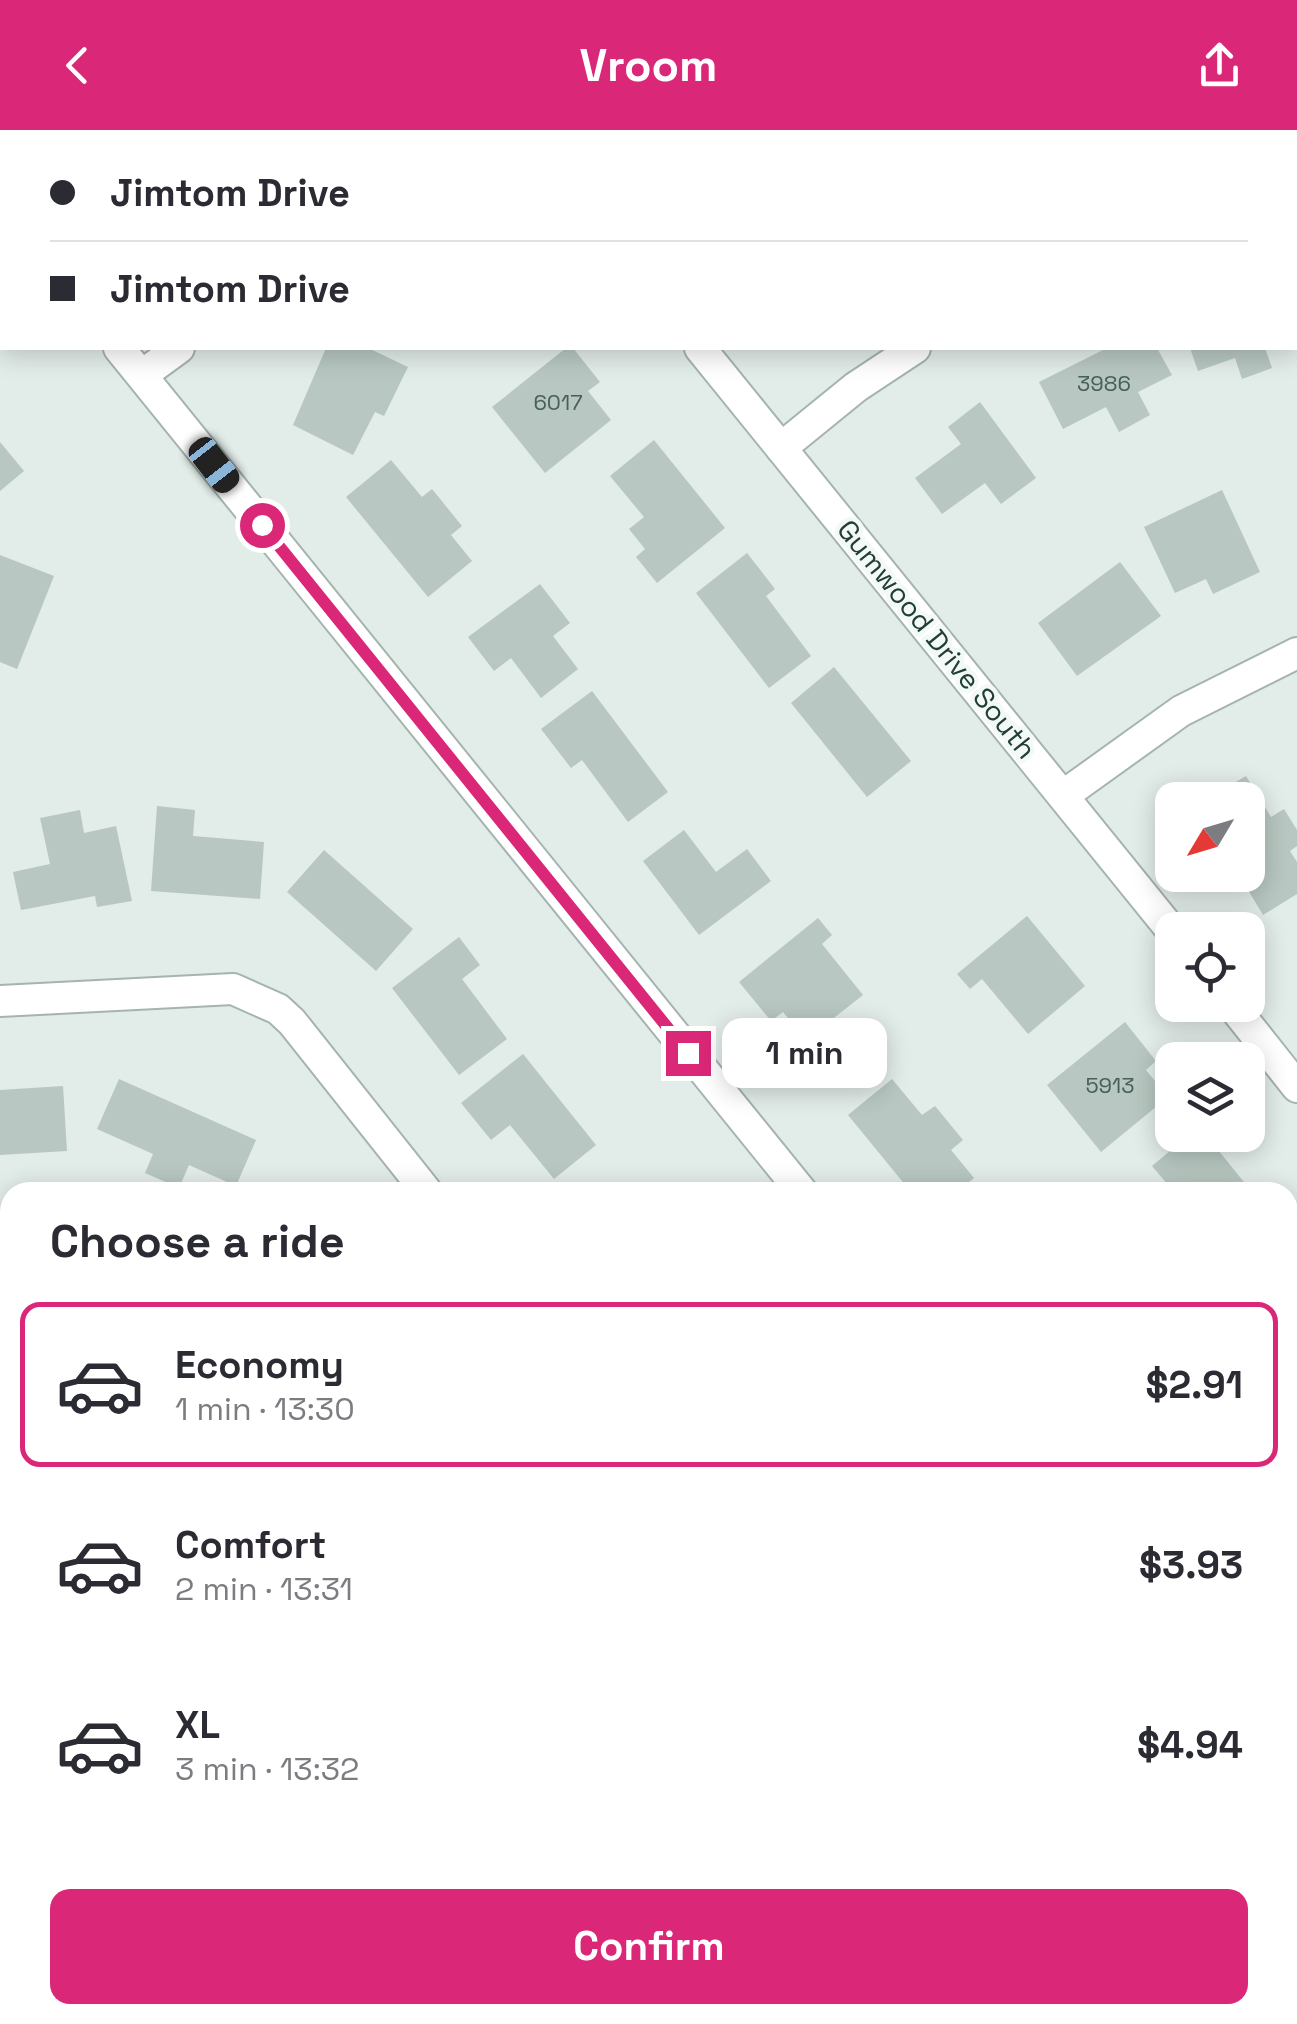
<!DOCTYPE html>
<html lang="en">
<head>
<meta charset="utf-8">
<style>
  :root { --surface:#fff; --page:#f7f7f7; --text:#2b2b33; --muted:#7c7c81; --line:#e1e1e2; --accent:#db2777 }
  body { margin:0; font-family:"Space Grotesk",sans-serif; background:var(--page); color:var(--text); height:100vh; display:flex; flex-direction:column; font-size:38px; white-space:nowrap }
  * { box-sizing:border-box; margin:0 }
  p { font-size:32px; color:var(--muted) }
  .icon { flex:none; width:55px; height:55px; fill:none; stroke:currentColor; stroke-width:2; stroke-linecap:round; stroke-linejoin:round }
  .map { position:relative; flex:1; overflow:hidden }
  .drawer { position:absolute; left:0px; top:1052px; width:1298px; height:842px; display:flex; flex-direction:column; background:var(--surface); border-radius:30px 30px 0 0; box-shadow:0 5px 25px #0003 }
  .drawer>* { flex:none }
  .hud { position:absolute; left:0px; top:0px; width:1298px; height:220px; box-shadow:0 5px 25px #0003; display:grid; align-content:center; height:220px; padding:0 50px; background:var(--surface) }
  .needle { width:65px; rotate:232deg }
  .fabs { position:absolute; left:1155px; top:652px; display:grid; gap:20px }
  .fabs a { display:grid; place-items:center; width:110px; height:110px; border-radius:20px; background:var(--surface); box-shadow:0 5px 25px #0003; font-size:50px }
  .end { position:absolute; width:45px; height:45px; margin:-22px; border:12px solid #db2777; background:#fff; box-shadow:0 0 0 5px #fff }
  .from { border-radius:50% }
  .bubble { position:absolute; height:70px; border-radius:20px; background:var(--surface); box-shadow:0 5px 25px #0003; font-size:32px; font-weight:700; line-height:70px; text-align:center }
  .car { position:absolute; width:30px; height:60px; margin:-30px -15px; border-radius:12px; box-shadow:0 0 8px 2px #0007; background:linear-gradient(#222 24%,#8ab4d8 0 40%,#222 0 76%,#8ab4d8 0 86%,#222 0) }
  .hud b { display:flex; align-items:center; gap:35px; height:95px; font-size:38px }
  .hud b+b { border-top:2px solid var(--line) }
  .hud i { width:25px; height:25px; background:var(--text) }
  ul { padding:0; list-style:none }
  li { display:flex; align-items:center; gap:30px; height:165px; margin:0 20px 15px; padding:0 30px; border:5px solid transparent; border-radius:20px }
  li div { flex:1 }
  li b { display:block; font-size:38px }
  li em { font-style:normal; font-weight:700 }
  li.selected { border-color:var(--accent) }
  li>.icon { width:90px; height:90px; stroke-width:1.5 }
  h2 { padding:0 50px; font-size:45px; line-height:120px }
  .primary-button { display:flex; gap:20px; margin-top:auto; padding:20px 50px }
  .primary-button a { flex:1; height:115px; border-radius:20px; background:var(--accent); color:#fff; font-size:40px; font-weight:700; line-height:115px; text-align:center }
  header { display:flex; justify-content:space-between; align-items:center; height:130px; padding:0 50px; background:var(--accent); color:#fff; font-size:45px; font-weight:700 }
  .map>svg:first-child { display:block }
</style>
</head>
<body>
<header><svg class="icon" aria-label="back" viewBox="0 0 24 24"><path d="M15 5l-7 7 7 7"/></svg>Vroom<svg class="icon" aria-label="share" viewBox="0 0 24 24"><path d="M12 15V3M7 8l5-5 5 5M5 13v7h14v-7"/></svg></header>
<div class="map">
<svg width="1297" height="1894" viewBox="0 0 1297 1894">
  <rect width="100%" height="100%" fill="#e2ece8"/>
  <g fill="#b8c7c1">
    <path d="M326,218h42l40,19 -24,49 -9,-4 -22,43 -60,-30z"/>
    <path d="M566,218h7l27,34 -12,9 23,29 -66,53 -53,-66z"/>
    <path d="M1107,218h50l15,27 -34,17 12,23 -31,17 -13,-25 -43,22 -24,-47z"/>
    <path d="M1190,218h75l7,20 -30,11 -7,-21 -37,13z"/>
    <path d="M980,272l56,76 -35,26 -16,-21 -43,31 -27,-36 46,-34 -13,-17z"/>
    <path d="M654,310l71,88 -68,55 -21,-26 9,-8 -16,-20 15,-12 -34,-41z"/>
    <path d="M0,312l24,29 -24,20z"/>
    <path d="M391,330l31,37 10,-8 30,37 -11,9 21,26 -44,36 -82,-100z"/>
    <path d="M1222,360l38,82 -47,22 -7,-15 -31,14 -31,-66z"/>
    <path d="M747,423l28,36 -9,7 45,60 -42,32 -73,-95z"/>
    <path d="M0,425l54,21 -37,93 -17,-7z"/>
    <path d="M1120,432l41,54 -84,60 -39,-53z"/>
    <path d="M540,454l30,39 -17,13 25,33 -37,29 -30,-40 -17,13 -26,-34z"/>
    <path d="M834,537l77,94 -44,36 -76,-94z"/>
    <path d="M592,561l76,101 -40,30 -46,-62 -11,8 -30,-39z"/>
    <path d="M1246,646l25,41 13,-8 13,21v16l-7,5 7,11v32l-34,21 -24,-40h9v-75h-43z"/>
    <path d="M157,676l38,4 -2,26 71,6 -4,57 -109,-8z"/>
    <path d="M80,680l4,23 32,-7 16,75 -35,6 -2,-11 -74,14 -8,-38 37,-8 -10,-46z"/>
    <path d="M684,700l32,42 31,-23 24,32 -72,54 -56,-74z"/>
    <path d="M324,720l89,79 -37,42 -89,-79z"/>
    <path d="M1027,786l58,70 -57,48 -46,-55 -12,10 -13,-15z"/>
    <path d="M818,788l14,17 -10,9 41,51 -57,45 -23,-28 -12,9 -32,-39z"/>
    <path d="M459,807l21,28 -18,14 45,60 -48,36 -67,-87z"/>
    <path d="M1125,892l31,39 -10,9 22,27 -67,55 -54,-67z"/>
    <path d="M523,924l73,91 -42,34 -44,-54 -19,15 -30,-37z"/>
    <path d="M119,949l137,61 -20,46 -47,-21 -10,23 -34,-15 8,-19 -56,-25z"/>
    <path d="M892,949l30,36 13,-9 28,34 -12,10 23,28 -17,14h-46l-63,-77z"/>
    <path d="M63,956l4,65 -67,4v-65z"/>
    <path d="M1189,1005h17l46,57h-78l-22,-26z"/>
    <path d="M1297,1113v105l-6,5 -3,-103z"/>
    <path d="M10,1175v58l-10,1v-58z"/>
    <path d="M10,1414v84h-10v-83z"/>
    <path d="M10,1626v48h-3l-5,-47z"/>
    <path d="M0,1876h10v9h47l1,9h-58z"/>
    <path d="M82,1885h125l1,9h-125z"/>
    <path d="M228,1885h86l1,9h-86z"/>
    <path d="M386,1885h61l2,9h-61z"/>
    <path d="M659,1885h61l-2,9h-60z"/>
  </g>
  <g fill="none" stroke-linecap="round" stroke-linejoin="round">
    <g stroke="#a5b4af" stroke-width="34">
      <g id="minor">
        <path d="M525,0l2,2"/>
        <path d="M448,2l3,-2"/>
        <path d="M1295,51l2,-1"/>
        <path d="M0,70l2,3"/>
        <path d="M119,218l683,844"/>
        <path d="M700,218l472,583"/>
        <path d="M142,245l37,-27"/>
        <path d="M781,318l75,-61 59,-39"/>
        <path d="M1064,665l117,-84 116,-58"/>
        <path d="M0,871l233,-12 45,20 14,13 135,170"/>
        <path d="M1232,875l65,82"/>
        <path d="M0,1329h10"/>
        <path d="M1288,1671l9,12"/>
        <path d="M0,1777l10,-1"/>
        <path d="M1288,1807l9,-8"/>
        <path d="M558,1885l2,9"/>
        <path d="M1182,1894l11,-9"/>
      </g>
    </g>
    <use href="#minor" stroke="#fff" stroke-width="30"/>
  </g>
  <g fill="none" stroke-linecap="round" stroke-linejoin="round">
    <path stroke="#db2777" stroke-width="12" d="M262,395l426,528"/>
  </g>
  <g text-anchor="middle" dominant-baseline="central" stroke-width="9" stroke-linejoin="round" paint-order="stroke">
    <g font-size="22" fill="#48605a">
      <text x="1104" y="253">3986</text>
      <text x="558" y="272">6017</text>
      <text x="1110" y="955">5913</text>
    </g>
    <g font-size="28" fill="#223e37" stroke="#f3f9f6">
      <text transform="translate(937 509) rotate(51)">Gumwood Drive South</text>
    </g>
  </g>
</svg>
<div class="fabs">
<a><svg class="needle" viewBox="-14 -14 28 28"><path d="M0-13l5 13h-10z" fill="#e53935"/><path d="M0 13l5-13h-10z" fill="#7c7c81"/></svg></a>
<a><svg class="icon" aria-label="locate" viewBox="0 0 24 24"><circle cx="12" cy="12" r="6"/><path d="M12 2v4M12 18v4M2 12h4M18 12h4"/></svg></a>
<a><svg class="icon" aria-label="layers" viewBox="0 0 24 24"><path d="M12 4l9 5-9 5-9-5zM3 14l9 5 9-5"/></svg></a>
</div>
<i class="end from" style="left:262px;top:395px"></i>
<i class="end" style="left:688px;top:923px"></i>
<div class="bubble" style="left:722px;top:888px;width:165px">1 min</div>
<i class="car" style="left:214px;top:335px;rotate:142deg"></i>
<div class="hud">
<b><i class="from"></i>Jimtom Drive</b>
<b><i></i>Jimtom Drive</b>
</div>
<section class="drawer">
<h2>Choose a ride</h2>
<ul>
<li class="selected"><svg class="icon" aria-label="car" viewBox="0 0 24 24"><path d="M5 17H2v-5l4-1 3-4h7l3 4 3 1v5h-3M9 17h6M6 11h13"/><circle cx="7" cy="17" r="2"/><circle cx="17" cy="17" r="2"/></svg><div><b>Economy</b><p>1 min · 13:30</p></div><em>$2.91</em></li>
<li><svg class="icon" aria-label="car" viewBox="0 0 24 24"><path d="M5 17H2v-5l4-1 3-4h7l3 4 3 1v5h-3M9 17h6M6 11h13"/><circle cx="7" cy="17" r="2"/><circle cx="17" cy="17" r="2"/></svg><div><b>Comfort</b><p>2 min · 13:31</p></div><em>$3.93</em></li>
<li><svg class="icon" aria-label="car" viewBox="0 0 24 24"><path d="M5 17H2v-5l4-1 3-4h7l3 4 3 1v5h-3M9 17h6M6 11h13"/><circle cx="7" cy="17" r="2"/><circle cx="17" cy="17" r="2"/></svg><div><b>XL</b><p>3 min · 13:32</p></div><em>$4.94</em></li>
</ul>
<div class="primary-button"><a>Confirm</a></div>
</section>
</div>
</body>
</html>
